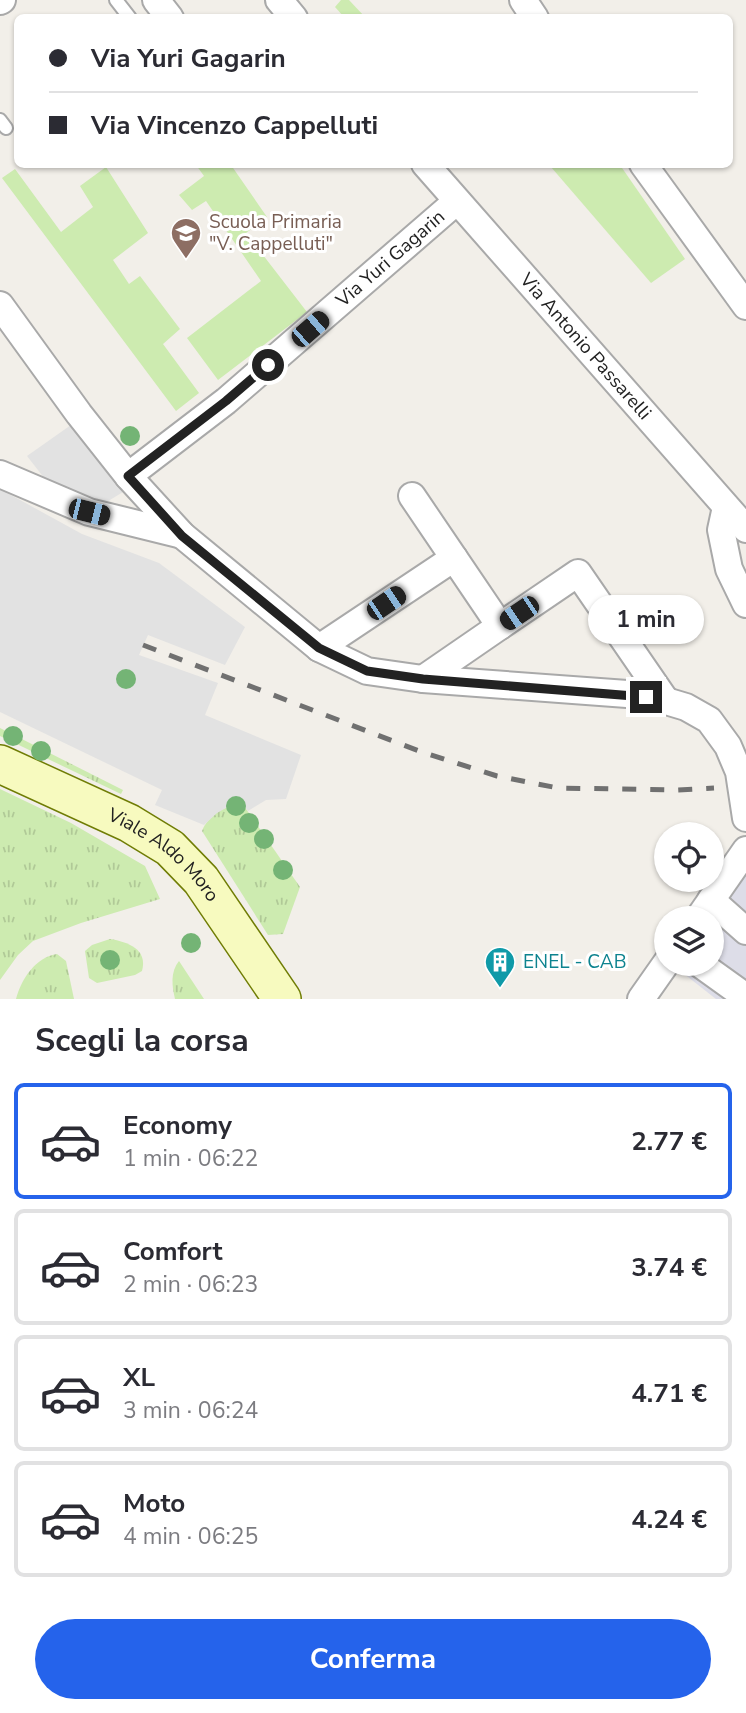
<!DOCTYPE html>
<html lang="it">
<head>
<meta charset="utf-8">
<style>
  :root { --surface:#fff; --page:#f7f7f7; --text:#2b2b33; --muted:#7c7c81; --line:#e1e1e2; --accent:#2563eb }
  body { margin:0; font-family:"Nunito Sans",sans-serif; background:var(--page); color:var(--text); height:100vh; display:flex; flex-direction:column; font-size:26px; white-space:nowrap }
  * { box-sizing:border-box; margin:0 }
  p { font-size:23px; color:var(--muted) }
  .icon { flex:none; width:38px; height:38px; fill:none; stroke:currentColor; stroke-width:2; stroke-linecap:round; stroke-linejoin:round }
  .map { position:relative; height:999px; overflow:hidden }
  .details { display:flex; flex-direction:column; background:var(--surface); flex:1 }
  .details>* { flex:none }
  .hud { position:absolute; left:14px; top:14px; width:719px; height:154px; border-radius:10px; box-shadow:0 2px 5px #0004; display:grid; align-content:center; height:154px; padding:0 35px; background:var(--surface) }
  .fabs { position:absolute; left:654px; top:822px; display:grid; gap:14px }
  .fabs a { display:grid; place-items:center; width:70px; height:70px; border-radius:50%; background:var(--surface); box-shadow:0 2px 5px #0004; font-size:35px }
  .end { position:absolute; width:32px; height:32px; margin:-16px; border:9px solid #222; background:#fff; box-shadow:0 0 0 4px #fff }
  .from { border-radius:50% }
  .bubble { position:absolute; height:49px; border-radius:24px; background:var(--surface); box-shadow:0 2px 5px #0004; font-size:23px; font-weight:700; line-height:49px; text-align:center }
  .car { position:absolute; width:21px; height:42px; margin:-21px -10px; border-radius:9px; box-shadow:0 0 5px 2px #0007; background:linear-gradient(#222 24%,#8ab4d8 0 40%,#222 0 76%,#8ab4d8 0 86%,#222 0) }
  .hud b { display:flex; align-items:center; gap:24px; height:66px; font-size:26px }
  .hud b+b { border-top:2px solid var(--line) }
  .hud i { width:18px; height:18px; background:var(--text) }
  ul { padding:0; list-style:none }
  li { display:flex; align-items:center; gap:21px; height:116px; margin:0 14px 10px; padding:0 21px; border:4px solid var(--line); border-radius:10px }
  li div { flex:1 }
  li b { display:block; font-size:26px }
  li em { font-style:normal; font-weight:700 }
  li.active { border-color:var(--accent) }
  li>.icon { width:63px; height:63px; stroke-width:1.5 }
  h2 { padding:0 35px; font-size:32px; line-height:84px }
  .cta { display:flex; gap:14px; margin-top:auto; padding:14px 35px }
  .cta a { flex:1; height:80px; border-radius:42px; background:var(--accent); color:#fff; font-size:28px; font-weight:700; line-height:80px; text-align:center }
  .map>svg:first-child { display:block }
</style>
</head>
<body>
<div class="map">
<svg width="746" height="999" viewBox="0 0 746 999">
  <defs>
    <pattern id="grass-tufts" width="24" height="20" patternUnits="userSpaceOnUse" patternTransform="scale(1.75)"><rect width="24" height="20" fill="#cdebb0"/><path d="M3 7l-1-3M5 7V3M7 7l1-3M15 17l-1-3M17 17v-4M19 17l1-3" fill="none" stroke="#b0c997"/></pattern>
  </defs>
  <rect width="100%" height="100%" fill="#f2efe9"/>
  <g fill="url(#grass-tufts)">
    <path d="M0,728l123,62 -2,4 -121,-58z"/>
    <path d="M0,789l71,34 74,43 15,33 -79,24 -48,18 -15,14 -18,25z"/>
    <path d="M242,803l58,84 -17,47 -15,1 -66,-104c6,-16 24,-26 40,-28z"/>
    <path d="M110,939c18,3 38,10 32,32l-7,4 -38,8 -8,-5 -4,-27 7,-6z"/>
    <path d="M57,954l9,7 8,38h-58c5,-20 20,-42 41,-45z"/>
    <path d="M179,961l25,38h-29c-3,-13 -5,-27 4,-38z"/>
  </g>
  <g fill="#cdebb0">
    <path d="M341,0h8l16,17h-21l-9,-10z"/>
    <path d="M196,165h35l36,52 -21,16 61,79 -89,68 -31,-42 74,-57 -55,-80 -14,9 -13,-15 25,-19z"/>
    <path d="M555,165h65l65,94 -34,24 -100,-116z"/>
    <path d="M106,167l42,66 -35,27 16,24 11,-8 40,53 -17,15 36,49 -23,18 -174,-233 13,-9 46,63 32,-25 -13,-21z"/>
  </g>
  <g fill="#e2e2e2">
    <path d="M71,425l52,67 -18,11 -60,-24 -18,-23z"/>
    <path d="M0,489l82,45 77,29 86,64 -20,38 -77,-30 -9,20 79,28 -13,32 96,40 -15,44 -20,1 -18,11 -6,-8 -9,1 -16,9 -13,12 -49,-20 7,-15 -162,-78z"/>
  </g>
  <path fill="#dddde8" d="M746,873v126h-30l-42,-33 2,-2h36l-1,-45z"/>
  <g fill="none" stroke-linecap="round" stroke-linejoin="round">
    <g stroke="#a9a9a9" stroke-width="16">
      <g id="service">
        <path d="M116,0l14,18"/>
        <path d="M0,120l6,8"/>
      </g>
    </g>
    <g stroke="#a9a9a9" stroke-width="30">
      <g id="minor">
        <path d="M156,0l14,18"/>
        <path d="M279,0l15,18"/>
        <path d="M523,0l12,18"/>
        <path d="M0,1l2,-1"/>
        <path id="s1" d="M425,164l321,365"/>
        <path d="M643,164l103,142"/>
        <path d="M0,305l79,109 49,62 54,59 137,113 48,23 56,8 204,15 39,7 20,6 23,13 19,26 11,26 7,46"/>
        <path d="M0,474l89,38 93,23"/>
        <path id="s2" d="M128,476l98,-75 231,-200"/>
        <path d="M412,496l42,62"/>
        <path d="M726,507l-5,23 8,39 17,35"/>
        <path d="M500,626l78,-53 88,128"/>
        <path d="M319,648l135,-90 46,68 -77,53"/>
        <path d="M711,900l35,31"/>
        <path d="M698,919l48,-69"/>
        <path d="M700,964l46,33"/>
        <path d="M641,999l26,-37"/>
      </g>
    </g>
    <g stroke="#707d05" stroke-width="40">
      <g id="secondary">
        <path id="s3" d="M0,764l129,59 41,25 31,32 81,119"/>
      </g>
    </g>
    <use href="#service" stroke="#fff" stroke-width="12"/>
    <use href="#minor" stroke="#fff" stroke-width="26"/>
    <use href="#secondary" stroke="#f7fabf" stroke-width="37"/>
    <path stroke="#707070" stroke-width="5" stroke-dasharray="14 14" stroke-linecap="butt" d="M143,645l276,106 78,25 61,12 118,2 38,-2"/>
  </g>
  <g fill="#74b475">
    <circle cx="130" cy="436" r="10"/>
    <circle cx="126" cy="679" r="10"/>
    <circle cx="13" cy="736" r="10"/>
    <circle cx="41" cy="751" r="10"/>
    <circle cx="236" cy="806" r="10"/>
    <circle cx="249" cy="823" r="10"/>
    <circle cx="264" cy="839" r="10"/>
    <circle cx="283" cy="870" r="10"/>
    <circle cx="191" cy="943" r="10"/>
    <circle cx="110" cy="960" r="10"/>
  </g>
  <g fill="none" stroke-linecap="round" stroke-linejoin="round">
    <path stroke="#222" stroke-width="9" d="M268,365l-42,36 -98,75 54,60 137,112 48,23 56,8 223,18"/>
  </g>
  <defs>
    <g id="school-pin" transform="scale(1.575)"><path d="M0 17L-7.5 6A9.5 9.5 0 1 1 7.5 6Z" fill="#8d6e63" stroke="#fff"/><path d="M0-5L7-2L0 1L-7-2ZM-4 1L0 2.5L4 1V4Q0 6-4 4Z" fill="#fff"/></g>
    <g id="building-pin" transform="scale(1.575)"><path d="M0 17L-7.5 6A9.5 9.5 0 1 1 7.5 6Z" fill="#0f9aa8" stroke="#fff"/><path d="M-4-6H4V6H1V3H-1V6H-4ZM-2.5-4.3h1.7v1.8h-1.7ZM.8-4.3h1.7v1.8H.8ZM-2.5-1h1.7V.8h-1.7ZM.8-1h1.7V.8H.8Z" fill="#fff"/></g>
  </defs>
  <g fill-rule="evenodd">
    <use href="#school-pin" x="186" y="233"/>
    <use href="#building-pin" x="500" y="962"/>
  </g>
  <g text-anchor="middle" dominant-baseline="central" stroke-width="6" stroke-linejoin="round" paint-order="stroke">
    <g font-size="19" fill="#785e54" stroke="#fff" text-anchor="start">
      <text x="209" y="222">Scuola Primaria<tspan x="209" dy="22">"V. Cappelluti"</tspan></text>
    </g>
    <g font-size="19" fill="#222" stroke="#fff">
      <text stroke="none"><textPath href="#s2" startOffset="341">Via Yuri Gagarin</textPath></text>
      <text stroke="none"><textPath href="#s1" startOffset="243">Via Antonio Passarelli</textPath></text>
      <text stroke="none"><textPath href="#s3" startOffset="189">Viale Aldo Moro</textPath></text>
    </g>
    <g font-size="19" fill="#0d838f" stroke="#fff" text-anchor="start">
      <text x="523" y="962">ENEL - CAB</text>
    </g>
  </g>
</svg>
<div class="fabs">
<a><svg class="icon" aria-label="locate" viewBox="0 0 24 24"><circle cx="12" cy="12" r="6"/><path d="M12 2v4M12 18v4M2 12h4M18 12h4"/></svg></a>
<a><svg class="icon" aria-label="layers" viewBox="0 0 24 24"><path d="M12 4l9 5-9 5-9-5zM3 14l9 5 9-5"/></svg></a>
</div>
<i class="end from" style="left:268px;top:365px"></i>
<i class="end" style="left:646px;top:697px"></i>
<div class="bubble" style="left:588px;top:595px;width:116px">1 min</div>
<i class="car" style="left:310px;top:329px;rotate:49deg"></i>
<i class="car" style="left:89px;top:512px;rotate:104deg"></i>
<i class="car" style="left:386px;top:603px;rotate:56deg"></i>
<i class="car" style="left:519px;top:613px;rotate:236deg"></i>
<div class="hud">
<b><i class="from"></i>Via Yuri Gagarin</b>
<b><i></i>Via Vincenzo Cappelluti</b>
</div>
</div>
<section class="details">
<h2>Scegli la corsa</h2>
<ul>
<li class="active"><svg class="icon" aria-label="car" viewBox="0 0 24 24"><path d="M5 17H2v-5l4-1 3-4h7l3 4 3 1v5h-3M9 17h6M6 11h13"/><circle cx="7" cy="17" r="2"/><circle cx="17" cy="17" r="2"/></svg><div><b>Economy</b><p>1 min · 06:22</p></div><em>2.77 €</em></li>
<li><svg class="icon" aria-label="car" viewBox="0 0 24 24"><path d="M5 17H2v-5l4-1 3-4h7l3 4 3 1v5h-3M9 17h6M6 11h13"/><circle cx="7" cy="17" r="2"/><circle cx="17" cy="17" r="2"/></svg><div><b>Comfort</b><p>2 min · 06:23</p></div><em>3.74 €</em></li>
<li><svg class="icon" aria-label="car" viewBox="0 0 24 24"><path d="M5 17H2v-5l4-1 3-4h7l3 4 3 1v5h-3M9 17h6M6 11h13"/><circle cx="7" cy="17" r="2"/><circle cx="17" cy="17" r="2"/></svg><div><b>XL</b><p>3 min · 06:24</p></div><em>4.71 €</em></li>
<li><svg class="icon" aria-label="car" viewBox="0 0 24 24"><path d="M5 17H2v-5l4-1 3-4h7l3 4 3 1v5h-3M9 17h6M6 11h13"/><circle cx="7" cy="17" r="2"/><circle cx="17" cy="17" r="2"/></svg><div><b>Moto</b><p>4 min · 06:25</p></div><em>4.24 €</em></li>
</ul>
<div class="cta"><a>Conferma</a></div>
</section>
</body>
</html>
